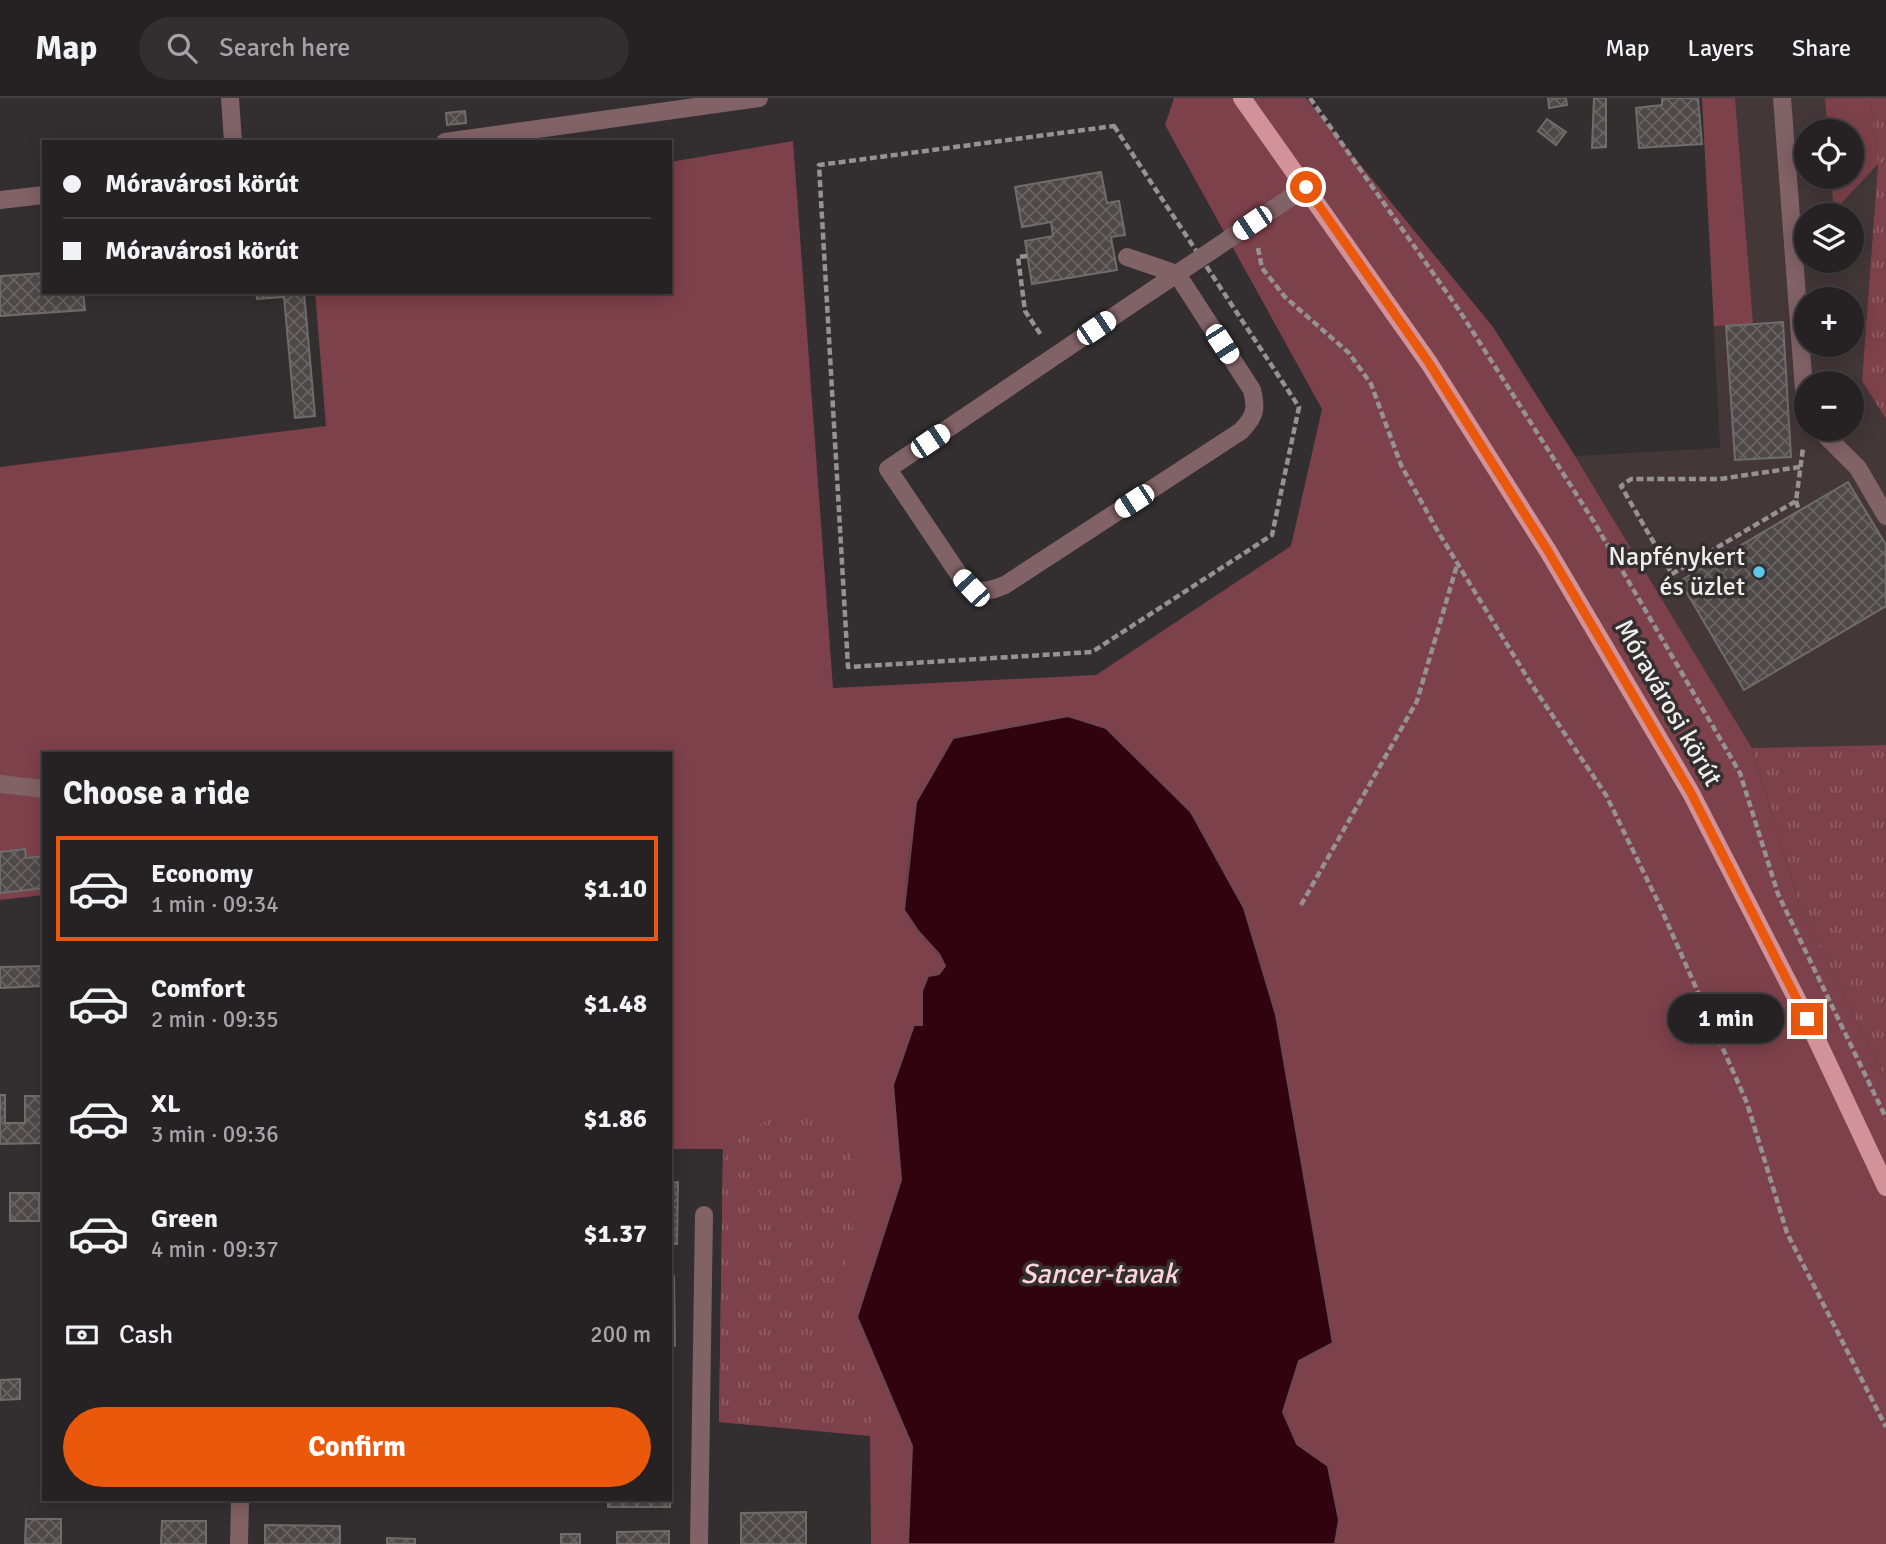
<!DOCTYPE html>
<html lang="en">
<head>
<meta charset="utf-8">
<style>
  :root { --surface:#262223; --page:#322f30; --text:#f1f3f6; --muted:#a4a4a6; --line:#423f41; --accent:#ea580c }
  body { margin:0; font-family:Signika,sans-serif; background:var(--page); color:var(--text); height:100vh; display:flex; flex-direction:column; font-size:26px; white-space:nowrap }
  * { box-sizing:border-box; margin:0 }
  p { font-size:23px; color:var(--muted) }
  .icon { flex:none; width:38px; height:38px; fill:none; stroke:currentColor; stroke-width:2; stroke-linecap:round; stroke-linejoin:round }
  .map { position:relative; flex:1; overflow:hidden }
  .panel { position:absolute; left:42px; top:654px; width:630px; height:749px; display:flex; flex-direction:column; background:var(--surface); border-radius:0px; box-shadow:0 4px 18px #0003,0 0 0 2px var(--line) }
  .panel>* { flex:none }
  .guide { position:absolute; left:42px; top:42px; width:630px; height:154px; border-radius:0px; box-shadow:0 4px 18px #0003,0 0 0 2px var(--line); display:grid; align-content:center; height:154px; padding:0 21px; background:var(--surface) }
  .controls { position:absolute; left:1794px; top:21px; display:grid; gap:14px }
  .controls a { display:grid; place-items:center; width:70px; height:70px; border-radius:50%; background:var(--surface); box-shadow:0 4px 18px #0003,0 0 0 2px var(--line); font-size:35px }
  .end { position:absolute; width:32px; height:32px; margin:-16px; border:9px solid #ea580c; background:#fff; box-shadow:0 0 0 4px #fff }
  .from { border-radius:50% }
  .bubble { position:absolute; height:49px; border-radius:24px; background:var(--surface); box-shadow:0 4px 18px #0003,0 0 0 2px var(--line); font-size:23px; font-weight:800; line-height:49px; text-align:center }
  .car { position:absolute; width:21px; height:42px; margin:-21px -10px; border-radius:9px; box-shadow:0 0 5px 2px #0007; background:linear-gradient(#fff 24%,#345 0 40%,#fff 0 76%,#345 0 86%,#fff 0) }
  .guide b { display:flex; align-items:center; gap:24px; height:66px; font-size:26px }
  .guide b+b { border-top:2px solid var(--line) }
  .guide i { width:18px; height:18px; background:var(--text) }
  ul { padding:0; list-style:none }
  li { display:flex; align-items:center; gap:21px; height:105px; margin:0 14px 10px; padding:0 7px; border:4px solid transparent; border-radius:0px }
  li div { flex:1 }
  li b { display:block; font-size:26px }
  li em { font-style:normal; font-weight:800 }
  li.current { border-color:var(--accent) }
  li>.icon { width:63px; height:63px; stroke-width:1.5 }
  h2 { padding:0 21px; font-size:32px; line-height:84px }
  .pay { display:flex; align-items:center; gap:18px; height:77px; padding:0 21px; font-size:26px }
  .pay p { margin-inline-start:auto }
  .primary-button { display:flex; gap:14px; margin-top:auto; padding:14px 21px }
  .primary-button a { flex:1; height:80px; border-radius:42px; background:var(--accent); color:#fff; font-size:28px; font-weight:800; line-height:80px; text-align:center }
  header { display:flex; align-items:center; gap:42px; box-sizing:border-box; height:98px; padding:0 35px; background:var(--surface); border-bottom:2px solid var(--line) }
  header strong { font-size:33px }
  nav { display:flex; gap:38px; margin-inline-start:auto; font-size:24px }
  .search { width:490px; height:63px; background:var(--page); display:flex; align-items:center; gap:18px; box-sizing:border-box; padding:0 24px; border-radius:38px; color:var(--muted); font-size:26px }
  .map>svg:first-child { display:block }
</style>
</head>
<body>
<header>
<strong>Map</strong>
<div class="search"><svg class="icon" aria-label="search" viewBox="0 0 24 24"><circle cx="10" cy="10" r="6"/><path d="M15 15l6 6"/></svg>Search here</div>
<nav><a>Map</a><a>Layers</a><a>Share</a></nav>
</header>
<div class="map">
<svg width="1886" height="1446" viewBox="0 0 1886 1446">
  <defs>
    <pattern id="park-tufts" width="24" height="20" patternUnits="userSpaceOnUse" patternTransform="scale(1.75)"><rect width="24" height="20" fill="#7d414b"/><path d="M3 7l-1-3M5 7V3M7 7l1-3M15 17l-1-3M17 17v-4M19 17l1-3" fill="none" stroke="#905d65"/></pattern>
    <pattern id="building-cross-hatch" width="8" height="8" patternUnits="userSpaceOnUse" patternTransform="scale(1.75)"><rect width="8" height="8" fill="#4e4849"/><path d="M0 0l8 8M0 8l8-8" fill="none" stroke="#686364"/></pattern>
  </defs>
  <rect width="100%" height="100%" fill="#332e2f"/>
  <path fill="#433738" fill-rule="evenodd" d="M1702,0h168l8,66 -16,217 24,38v326l-134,3 -177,-292 145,-8zM1806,33h46v46h-46zM1806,117h46v46h-46zM1806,201h46v46h-46zM1806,285h46v46h-46z"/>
  <g fill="#7d414b">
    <path d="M1174,0h132l187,229 82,129 177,292 49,163 85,169v464h-551l4,-24 -11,-54 -31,-22 -14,-32 16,-51 34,-18 -19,-105 -70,-329 -54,-97 -84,-84 -190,75c-2,18 -15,98 -10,110 9,20 29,33 39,53l-6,8 -11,2 -6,16v33l-29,60 8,95 -44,137 55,129 -4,98h-37l-1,-108 -151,-14 4,-273h-53v-395h-626v141l-44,5v-433l326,-41 -11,-134h355v-130l123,-21 40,547 263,-13 195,-129 31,-137 -157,-284z"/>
    <path d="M1702,0h33l18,226 -39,2z"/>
    <path d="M1825,0h45l8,66 -44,47 -3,-34h21v-46h-24z"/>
  </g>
  <g fill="url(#park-tufts)">
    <path d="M1870,0h16v321l-24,-38 16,-217z"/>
    <path d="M1886,647v335l-85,-169 -49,-163z"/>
    <path d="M770,1020l49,1 29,10 7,51 -1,42 -6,40 -14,37 7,39 27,56 3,26 -1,15 -151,-13 4,-273z"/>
  </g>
  <path fill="#30030f" stroke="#6a4952" stroke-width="2" d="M1068,618l38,12 85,84 53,96 32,107 57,328 -34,18 -16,51 14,32 31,22 11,54 -4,24h-427l4,-98 -55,-129 44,-137 -8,-95 21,-60h8v-34l6,-15 11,-2 6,-8 -6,-12 -21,-23 -14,-21 12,-108 37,-64z"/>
  <g fill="url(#building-cross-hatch)" stroke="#716c6c" stroke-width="2">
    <path d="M1548,0h18l1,7 -18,3z"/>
    <path d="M1594,0h12v49l-14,1z"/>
    <path d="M1662,0h36l4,46 -63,4 -3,-40 26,-3z"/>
    <path d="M465,13l1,12 -19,2 -1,-12z"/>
    <path d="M1547,21l19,13 -10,13 -18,-14z"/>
    <path d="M1101,74l6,31 12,-2 6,34 -14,2 6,33 -85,14 -7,-43 28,-5 -2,-14 -29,5 -7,-40z"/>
    <path d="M44,175v19h39l2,18 -85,6v-40z"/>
    <path d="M256,194h48l11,124 -20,2 -11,-121 -27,2z"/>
    <path d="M1783,224l8,135 -56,3 -9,-134z"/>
    <path d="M1848,384l38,63v61l-142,84 -64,-109z"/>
    <path d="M25,751l1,9 18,-2v32l-44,5v-41z"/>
    <path d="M44,868v20l-44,2v-21z"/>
    <path d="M0,997h5v28h20v-27h19v47l-44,1z"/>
    <path d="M678,1084l-1,62h-7l1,-61z"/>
    <rect x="10" y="1095" width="29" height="28"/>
    <path d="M670,1178h4l1,70h-5z"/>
    <path d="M20,1281v20l-20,1v-20z"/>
    <rect x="670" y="1298" width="2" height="46"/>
    <path d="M671,1363l-1,46h-62v-7h62z"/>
    <path d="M806,1414v32h-65v-31z"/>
    <path d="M26,1421h35v25h-36z"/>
    <path d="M162,1423h44v23h-45z"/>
    <path d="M265,1427l75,1v18h-75z"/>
    <path d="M669,1433v13h-52v-12z"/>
    <rect x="561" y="1436" width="19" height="10"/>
    <path d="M387,1440l28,1v5h-28z"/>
  </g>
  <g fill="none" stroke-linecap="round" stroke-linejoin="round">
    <g stroke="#969293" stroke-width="4.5" stroke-dasharray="7 3.5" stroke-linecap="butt">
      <path d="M1310,0l149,212 135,212 146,251 38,121 108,224"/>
      <path d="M1114,28l185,281 -27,128 -180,117 -244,15 -29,-502z"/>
      <path d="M1258,150l4,20 23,29 64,56 22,31 30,81 36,65 93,152 76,113 53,109 88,199 40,130 99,194"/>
      <path d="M1027,158l-9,1 7,54 16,24"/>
      <path d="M1800,369l-80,12h-89l-10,7 51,88 124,-73 7,-53"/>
      <path d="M1796,403l3,10"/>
      <path d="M1301,807l116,-204 40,-136"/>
    </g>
    <g stroke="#816266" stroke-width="18">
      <path d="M230,0l3,44"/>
      <path d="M1782,0l24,318"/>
      <path d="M445,44l314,-44"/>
      <path d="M0,102l44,-5"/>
      <path d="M1127,159l50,17 75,116c5,20 3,26 -11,41l-236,154c-23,9 -28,9 -45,-9l-72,-107c108,-73 215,-146 323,-218l95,-64"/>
      <path d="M1819,331l39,39 28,48"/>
      <path d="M0,686l44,5"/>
      <path d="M239,1446l1,-44"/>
      <path d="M699,1446l5,-329"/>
    </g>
    <path stroke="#d2929a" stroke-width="18" d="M1242,0l187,265 119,188 143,242 116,226 79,168"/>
  </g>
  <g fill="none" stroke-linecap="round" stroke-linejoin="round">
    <path stroke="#ea580c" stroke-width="9" d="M1306,89l123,176 119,188 143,242 116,226"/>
  </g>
  <circle fill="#5cc7e7" stroke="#332e2f" stroke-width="2.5" cx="1759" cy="474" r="7"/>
  <g text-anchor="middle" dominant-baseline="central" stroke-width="7" stroke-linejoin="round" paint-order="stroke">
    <g font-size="26" fill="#f0eded" stroke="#332e2f" text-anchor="end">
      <text x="1745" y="459">Napfénykert<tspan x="1745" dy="30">és üzlet</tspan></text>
    </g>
    <g font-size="26" fill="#f0eded" stroke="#332e2f">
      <text transform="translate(1668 605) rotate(60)">Móravárosi körút</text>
    </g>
    <g font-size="28" font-style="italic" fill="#ffd4d8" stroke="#332e2f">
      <text x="1099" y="1176">Sancer-tavak</text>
    </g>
  </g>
</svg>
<div class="controls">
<a><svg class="icon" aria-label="locate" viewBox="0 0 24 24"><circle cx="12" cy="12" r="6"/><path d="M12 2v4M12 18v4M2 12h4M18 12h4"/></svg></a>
<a><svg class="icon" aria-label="layers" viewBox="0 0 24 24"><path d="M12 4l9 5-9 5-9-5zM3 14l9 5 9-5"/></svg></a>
<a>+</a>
<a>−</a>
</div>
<i class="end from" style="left:1306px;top:89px"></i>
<i class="end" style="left:1807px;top:921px"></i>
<div class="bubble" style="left:1668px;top:896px;width:116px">1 min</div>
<i class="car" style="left:1252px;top:125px;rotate:236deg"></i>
<i class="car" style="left:1096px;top:230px;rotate:56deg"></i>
<i class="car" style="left:1222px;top:246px;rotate:147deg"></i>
<i class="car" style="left:930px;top:343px;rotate:56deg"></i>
<i class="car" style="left:1134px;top:403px;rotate:237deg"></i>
<i class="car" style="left:971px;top:490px;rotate:317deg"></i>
<div class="guide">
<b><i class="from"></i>Móravárosi körút</b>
<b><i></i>Móravárosi körút</b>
</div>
<section class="panel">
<h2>Choose a ride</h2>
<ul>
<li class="current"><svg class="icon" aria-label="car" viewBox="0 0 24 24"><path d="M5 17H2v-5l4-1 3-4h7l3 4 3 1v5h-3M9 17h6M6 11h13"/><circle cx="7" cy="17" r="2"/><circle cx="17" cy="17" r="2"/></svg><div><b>Economy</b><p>1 min · 09:34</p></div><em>$1.10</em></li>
<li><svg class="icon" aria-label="car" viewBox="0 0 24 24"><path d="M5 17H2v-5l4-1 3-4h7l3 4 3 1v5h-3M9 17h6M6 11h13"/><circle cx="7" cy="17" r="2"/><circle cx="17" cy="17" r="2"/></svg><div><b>Comfort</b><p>2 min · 09:35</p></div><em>$1.48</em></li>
<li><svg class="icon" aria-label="car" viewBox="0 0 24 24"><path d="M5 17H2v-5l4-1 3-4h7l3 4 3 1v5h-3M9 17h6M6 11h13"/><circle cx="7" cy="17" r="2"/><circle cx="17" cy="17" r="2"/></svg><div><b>XL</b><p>3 min · 09:36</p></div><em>$1.86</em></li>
<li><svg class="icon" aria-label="car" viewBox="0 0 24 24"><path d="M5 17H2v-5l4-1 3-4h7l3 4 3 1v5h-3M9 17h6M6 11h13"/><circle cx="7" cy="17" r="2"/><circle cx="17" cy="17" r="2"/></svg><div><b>Green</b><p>4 min · 09:37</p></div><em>$1.37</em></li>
</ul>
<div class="pay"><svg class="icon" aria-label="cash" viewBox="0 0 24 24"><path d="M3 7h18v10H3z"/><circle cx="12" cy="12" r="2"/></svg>Cash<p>200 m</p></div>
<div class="primary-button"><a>Confirm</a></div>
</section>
</div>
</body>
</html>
